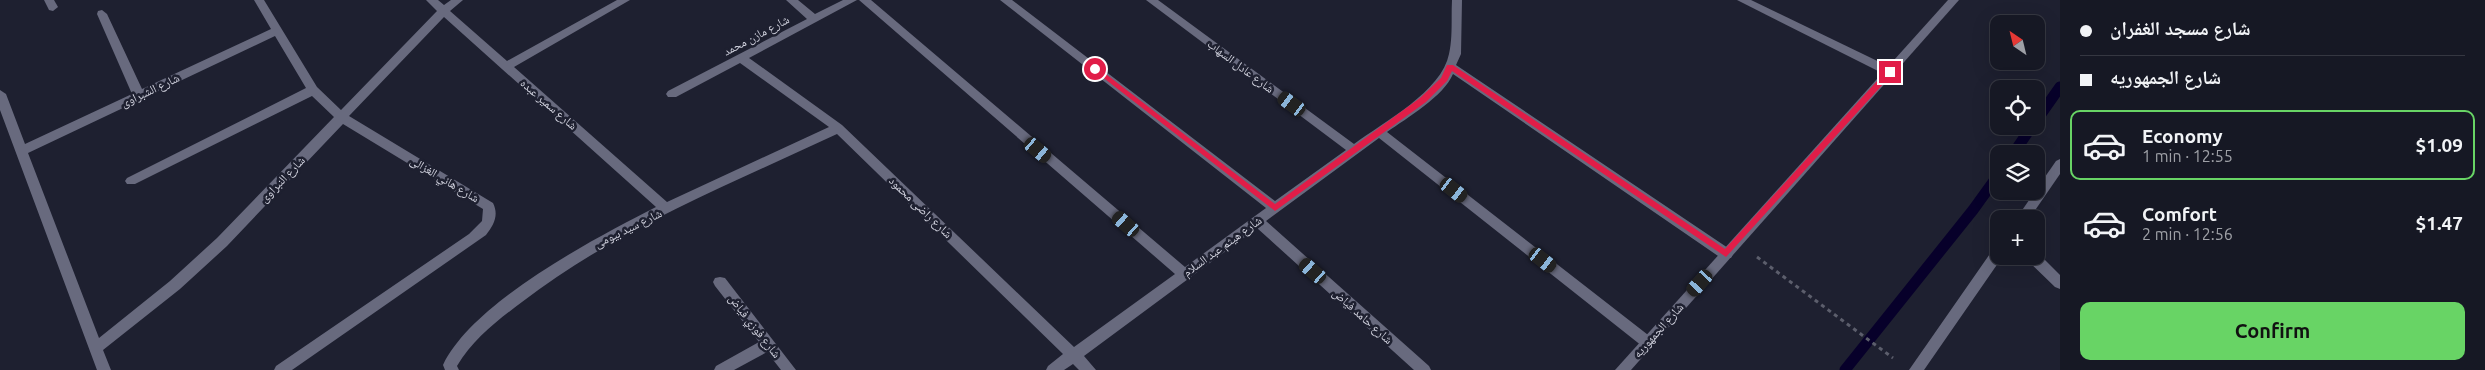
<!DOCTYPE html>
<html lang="en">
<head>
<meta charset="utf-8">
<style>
  :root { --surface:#161824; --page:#1f212c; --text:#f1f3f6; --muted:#9ea0a6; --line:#353741; --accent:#68d465 }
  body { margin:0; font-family:Ubuntu,"Noto Naskh Arabic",sans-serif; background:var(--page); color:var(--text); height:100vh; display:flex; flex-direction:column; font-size:19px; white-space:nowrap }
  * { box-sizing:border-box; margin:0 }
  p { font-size:16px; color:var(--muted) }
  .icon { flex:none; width:28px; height:28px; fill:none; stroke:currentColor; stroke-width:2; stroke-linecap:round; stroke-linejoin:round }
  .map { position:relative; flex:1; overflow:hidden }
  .drawer { display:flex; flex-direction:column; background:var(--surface); width:425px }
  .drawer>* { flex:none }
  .top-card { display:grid; align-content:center; height:110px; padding:0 20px; background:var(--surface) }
  .needle { width:32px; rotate:325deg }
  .controls { position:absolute; left:1990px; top:15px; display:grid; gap:10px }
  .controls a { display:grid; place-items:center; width:55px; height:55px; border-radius:10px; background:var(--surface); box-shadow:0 5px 20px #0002,0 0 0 1px var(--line); font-size:25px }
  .end { position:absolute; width:22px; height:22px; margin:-11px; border:6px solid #e11d48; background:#fff; box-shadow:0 0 0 2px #fff }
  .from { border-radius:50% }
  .car { position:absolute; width:15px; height:30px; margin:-15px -8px; border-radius:6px; box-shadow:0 0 4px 1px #0007; background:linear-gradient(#222 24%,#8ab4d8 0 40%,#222 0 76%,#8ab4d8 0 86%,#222 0) }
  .top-card b { display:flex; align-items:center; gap:18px; height:48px; font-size:19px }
  .top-card b+b { border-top:1px solid var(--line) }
  .top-card i { width:12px; height:12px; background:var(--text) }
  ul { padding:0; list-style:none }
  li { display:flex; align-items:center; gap:15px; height:70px; margin:0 10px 8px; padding:0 10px; border:2px solid transparent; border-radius:10px }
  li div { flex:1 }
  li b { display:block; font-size:19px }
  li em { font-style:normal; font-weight:700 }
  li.on { border-color:var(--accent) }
  li>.icon { width:45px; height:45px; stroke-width:1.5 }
  .action { display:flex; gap:10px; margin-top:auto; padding:10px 20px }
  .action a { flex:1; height:58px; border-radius:10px; background:var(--accent); color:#111; font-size:20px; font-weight:700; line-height:58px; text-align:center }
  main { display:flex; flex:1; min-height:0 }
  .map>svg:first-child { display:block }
</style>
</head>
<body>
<main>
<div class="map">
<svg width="2060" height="370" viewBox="0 0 2060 370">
  <rect width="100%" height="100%" fill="#1e2030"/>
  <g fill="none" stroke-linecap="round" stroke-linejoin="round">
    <g stroke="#07002a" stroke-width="11">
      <path d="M2036,121l24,-34"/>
      <path d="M2013,154l19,-28"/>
      <path d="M1845,370l128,-160 26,-36"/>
    </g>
    <path stroke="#5c5e6c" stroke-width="3" stroke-dasharray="4 4" stroke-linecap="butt" d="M1757,257l136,101"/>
    <g fill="#686a7e" fill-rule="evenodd">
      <path d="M44,0h10l4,7 -5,4 -4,-1z"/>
      <path d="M254,0h10l53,87 24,23 96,-99 -11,-11h12l6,5 7,-5h12l-13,11 57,50 110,-61h13l-116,67 153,135 162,-75 -89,-64 -64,34h-8l-2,-3 2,-3 139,-72 -21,-19h12l17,14 28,-14h14l-108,58 93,67 232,222 101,-73 -316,-274h12l314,267 81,-59 -266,-208h12l263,201 71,-51 -200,-150h12l196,144c30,-22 88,-53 95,-90 4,-17 2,-37 3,-54h10l-1,54 -5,11 275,185 2,4 -2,4h-10l-268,-184c-9,22 -46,44 -66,58l265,206 2,4 -2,4 -5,2 -5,-2 -263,-208 -113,83 163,145 2,4h-17l-157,-142 -173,128 12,14h-17l-6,-6 -9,6h-18l2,-4 15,-12 -226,-220c-109,51 -220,95 -315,168 -24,18 -49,37 -65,64l2,4h-14l-2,-5c30,-63 152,-127 213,-158l-212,-190 -95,99 144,87c6,12 1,22 -7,32l-194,135h-18l2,-4 193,-132 13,-13 1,-12 -140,-85 -116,122 -47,43 -77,61 8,20h-14l-97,-260v-20l6,4 19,50 107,-50 -35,-80 1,-3 4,-1 5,4 35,75 129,-60zM275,36l31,52 -179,90 -2,3 2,3h8l177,-88 22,21 -117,121 -47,43 -71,57 -71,-185z"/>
      <path d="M1737,0h14l143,69 2,3 -6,4 -4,-1z"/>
      <path d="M2060,159v15l-31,45h-13l40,-58z"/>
      <path d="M1999,247v9h4l-79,114h-15l85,-122z"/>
      <path d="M2037,252l23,23v14l-5,-2 -28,-27 -1,-4h10z"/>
      <path d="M720,277l5,1 71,92h-15l-14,-18 -33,18h-20l2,-4 43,-24 -44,-56 -2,-4 2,-4z"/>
    </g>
    <path fill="#686a7e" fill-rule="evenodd" d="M1948,0h11l-328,370h-16z"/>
  </g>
  <path fill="#e11d48" d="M1447,65h6l272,184 162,-179 7,2 -168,185 -274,-186 -5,10 -21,21 -151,109 -183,-142 6,-1 177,136 145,-106 21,-20z"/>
  <g text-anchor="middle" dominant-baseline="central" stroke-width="5" stroke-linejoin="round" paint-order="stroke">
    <g font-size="12" fill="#d1d2de" stroke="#1e2030">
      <text transform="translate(756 35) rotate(-28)">شارع مازن محمد</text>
      <text transform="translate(1241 66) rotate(37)">شارع عادل السهاب</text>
      <text transform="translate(150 90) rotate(-25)">شارع الشبراوى</text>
      <text transform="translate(549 104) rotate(41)">شارع سمير عبده</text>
      <text transform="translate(282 179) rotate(-46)">شارع النبراوى</text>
      <text transform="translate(445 179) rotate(31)">شارع هاني الغزالى</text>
      <text transform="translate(921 207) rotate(44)">شارع راضى محمود</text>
      <text transform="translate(628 228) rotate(-26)">شارع سيد بيومى</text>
      <text transform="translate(1222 246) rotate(-36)">شارع هيثم عبد السلام</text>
      <text transform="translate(1363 316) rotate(42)">شارع حامد فياض</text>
      <text transform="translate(755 326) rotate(52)">شارع فوزي فياض</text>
      <text transform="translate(1658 330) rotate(-48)">شارع الجمهوريه</text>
    </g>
  </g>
</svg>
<div class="controls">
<a><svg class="needle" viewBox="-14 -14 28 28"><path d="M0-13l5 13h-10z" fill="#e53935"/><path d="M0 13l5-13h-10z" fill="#9ea0a6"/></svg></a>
<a><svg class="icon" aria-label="locate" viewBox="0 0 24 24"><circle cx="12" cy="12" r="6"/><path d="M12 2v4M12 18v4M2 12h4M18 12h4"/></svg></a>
<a><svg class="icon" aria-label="layers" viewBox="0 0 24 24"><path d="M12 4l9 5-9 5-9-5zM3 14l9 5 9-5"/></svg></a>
<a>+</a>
</div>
<i class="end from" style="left:1095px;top:69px"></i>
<i class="end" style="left:1890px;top:72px"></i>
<i class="car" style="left:1292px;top:104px;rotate:306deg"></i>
<i class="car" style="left:1038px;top:150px;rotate:130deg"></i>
<i class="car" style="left:1454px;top:190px;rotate:128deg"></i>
<i class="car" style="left:1126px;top:224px;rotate:311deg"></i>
<i class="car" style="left:1543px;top:260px;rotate:128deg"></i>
<i class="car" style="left:1313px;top:271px;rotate:311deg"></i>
<i class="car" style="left:1700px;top:283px;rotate:222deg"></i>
</div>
<section class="drawer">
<div class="top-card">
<b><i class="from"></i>شارع مسجد الغفران</b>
<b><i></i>شارع الجمهوريه</b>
</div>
<ul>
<li class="on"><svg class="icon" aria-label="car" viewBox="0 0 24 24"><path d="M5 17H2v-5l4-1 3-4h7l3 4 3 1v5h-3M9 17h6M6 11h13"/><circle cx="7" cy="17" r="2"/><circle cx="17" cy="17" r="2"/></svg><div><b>Economy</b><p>1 min · 12:55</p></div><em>$1.09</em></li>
<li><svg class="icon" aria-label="car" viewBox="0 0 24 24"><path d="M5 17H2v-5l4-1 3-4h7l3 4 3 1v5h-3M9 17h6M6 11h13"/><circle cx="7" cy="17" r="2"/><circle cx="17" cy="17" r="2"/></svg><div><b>Comfort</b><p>2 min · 12:56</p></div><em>$1.47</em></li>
</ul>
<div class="action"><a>Confirm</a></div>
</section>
</main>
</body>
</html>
